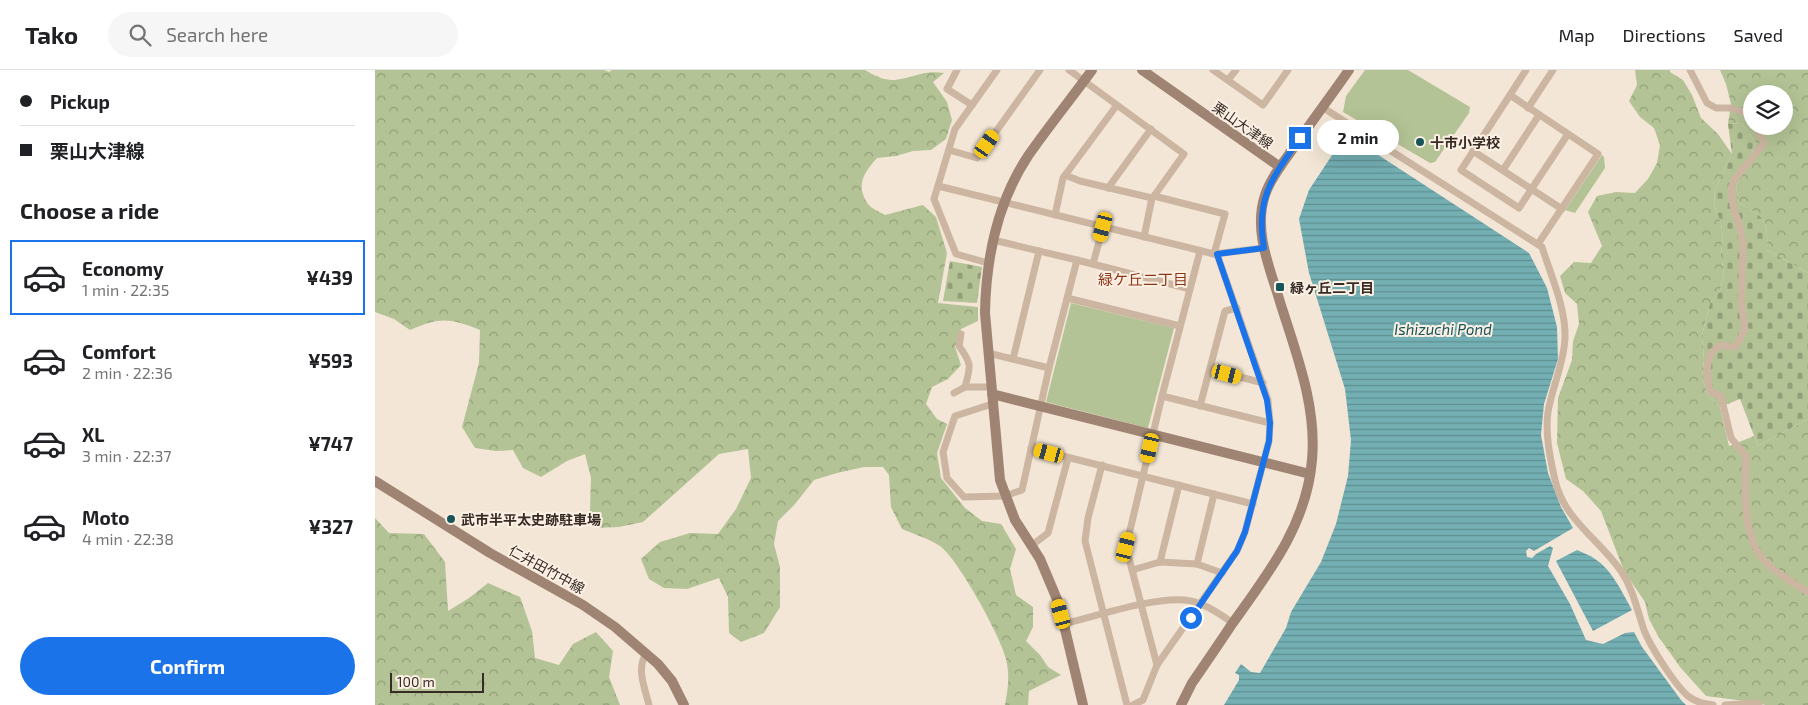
<!DOCTYPE html>
<html lang="en">
<head>
<meta charset="utf-8">
<style>
  :root { --surface:#fff; --page:#f6f6f6; --text:#202124; --muted:#757577; --line:#e0e0e0; --accent:#1a73e8 }
  body { margin:0; font-family:"Exo 2","Noto Sans JP",sans-serif; background:var(--page); color:var(--text); height:100vh; display:flex; flex-direction:column; font-size:19px; white-space:nowrap }
  * { box-sizing:border-box; margin:0 }
  p { font-size:16px; color:var(--muted) }
  .icon { flex:none; width:28px; height:28px; fill:none; stroke:currentColor; stroke-width:2; stroke-linecap:round; stroke-linejoin:round }
  .map { position:relative; flex:1; overflow:hidden }
  .details { display:flex; flex-direction:column; background:var(--surface); width:375px }
  .details>* { flex:none }
  .top-card { display:grid; align-content:center; height:110px; padding:0 20px; background:var(--surface) }
  .controls { position:absolute; left:1368px; top:15px; display:grid; gap:10px }
  .controls a { display:grid; place-items:center; width:50px; height:50px; border-radius:50%; background:var(--surface); box-shadow:0 5px 20px #0002; font-size:25px }
  .scale { position:absolute; left:15px; bottom:12px; width:94px; box-sizing:border-box; padding-left:5px; border:2px solid #362b25; border-top:0; font-size:14px; line-height:18px; white-space:nowrap; color:#362b25; -webkit-text-stroke:4px #fbf0e3; paint-order:stroke }
  .end { position:absolute; width:22px; height:22px; margin:-11px; border:6px solid #1a73e8; background:#fff; box-shadow:0 0 0 2px #fff }
  .from { border-radius:50% }
  .bubble { position:absolute; height:35px; border-radius:18px; background:var(--surface); box-shadow:0 5px 20px #0002; font-size:16px; font-weight:700; line-height:35px; text-align:center }
  .car { position:absolute; width:15px; height:30px; margin:-15px -8px; border-radius:6px; box-shadow:0 0 4px 1px #0007; background:linear-gradient(#f5c518 24%,#345 0 40%,#f5c518 0 76%,#345 0 86%,#f5c518 0) }
  .top-card b { display:flex; align-items:center; gap:18px; height:48px; font-size:19px }
  .top-card b+b { border-top:1px solid var(--line) }
  .top-card i { width:12px; height:12px; background:var(--text) }
  ul { padding:0; list-style:none }
  li { display:flex; align-items:center; gap:15px; height:75px; margin:0 10px 8px; padding:0 10px; border:2px solid transparent; border-radius:0px }
  li div { flex:1 }
  li b { display:block; font-size:19px }
  li em { font-style:normal; font-weight:700 }
  li.active { border-color:var(--accent) }
  li>.icon { width:45px; height:45px; stroke-width:1.5 }
  h2 { padding:0 20px; font-size:22px; line-height:60px }
  .cta { display:flex; gap:10px; margin-top:auto; padding:10px 20px }
  .cta a { flex:1; height:58px; border-radius:30px; background:var(--accent); color:#fff; font-size:20px; font-weight:700; line-height:58px; text-align:center }
  header { display:flex; align-items:center; gap:30px; box-sizing:border-box; height:70px; padding:0 25px; background:var(--surface); border-bottom:1px solid var(--line) }
  header strong { font-size:24px }
  nav { display:flex; gap:28px; margin-inline-start:auto; font-size:18px }
  .search { width:350px; height:45px; background:var(--page); display:flex; align-items:center; gap:12px; box-sizing:border-box; padding:0 18px; border-radius:28px; color:var(--muted); font-size:19px }
  main { display:flex; flex:1; min-height:0 }
  .map>svg:first-child { display:block }
</style>
</head>
<body>
<header>
<strong>Tako</strong>
<div class="search"><svg class="icon" aria-label="search" viewBox="0 0 24 24"><circle cx="10" cy="10" r="6"/><path d="M15 15l6 6"/></svg>Search here</div>
<nav><a>Map</a><a>Directions</a><a>Saved</a></nav>
</header>
<main>
<section class="details">
<div class="top-card">
<b><i class="from"></i>Pickup</b>
<b><i></i>栗山大津線</b>
</div>
<h2>Choose a ride</h2>
<ul>
<li class="active"><svg class="icon" aria-label="car" viewBox="0 0 24 24"><path d="M5 17H2v-5l4-1 3-4h7l3 4 3 1v5h-3M9 17h6M6 11h13"/><circle cx="7" cy="17" r="2"/><circle cx="17" cy="17" r="2"/></svg><div><b>Economy</b><p>1 min · 22:35</p></div><em>¥439</em></li>
<li><svg class="icon" aria-label="car" viewBox="0 0 24 24"><path d="M5 17H2v-5l4-1 3-4h7l3 4 3 1v5h-3M9 17h6M6 11h13"/><circle cx="7" cy="17" r="2"/><circle cx="17" cy="17" r="2"/></svg><div><b>Comfort</b><p>2 min · 22:36</p></div><em>¥593</em></li>
<li><svg class="icon" aria-label="car" viewBox="0 0 24 24"><path d="M5 17H2v-5l4-1 3-4h7l3 4 3 1v5h-3M9 17h6M6 11h13"/><circle cx="7" cy="17" r="2"/><circle cx="17" cy="17" r="2"/></svg><div><b>XL</b><p>3 min · 22:37</p></div><em>¥747</em></li>
<li><svg class="icon" aria-label="car" viewBox="0 0 24 24"><path d="M5 17H2v-5l4-1 3-4h7l3 4 3 1v5h-3M9 17h6M6 11h13"/><circle cx="7" cy="17" r="2"/><circle cx="17" cy="17" r="2"/></svg><div><b>Moto</b><p>4 min · 22:38</p></div><em>¥327</em></li>
</ul>
<div class="cta"><a>Confirm</a></div>
</section>
<div class="map">
<svg width="1433" height="635" viewBox="0 0 1433 635">
  <defs>
    <pattern id="forest-crowns" width="20" height="18" patternUnits="userSpaceOnUse" patternTransform="scale(1.25)"><rect width="20" height="18" fill="#b3c395"/><path d="M2 6a3 3 0 1 1 6 0M12 15a3 3 0 1 1 6 0" fill="none" stroke="#929f79"/></pattern>
    <pattern id="cemetery-stones" width="16" height="16" patternUnits="userSpaceOnUse" patternTransform="scale(1.25)"><rect width="16" height="16" fill="#b3c395"/><path d="M2 7V4a2 2 0 0 1 4 0v3zM10 15v-3a2 2 0 0 1 4 0v3z" fill="#929f79"/></pattern>
    <pattern id="water-rules" width="6" height="5" patternUnits="userSpaceOnUse" patternTransform="scale(1.25)"><rect width="6" height="5" fill="#73afb3"/><path d="M0 2.5h6" fill="none" stroke="#5f8f91"/></pattern>
  </defs>
  <rect width="100%" height="100%" fill="#f3e6d6"/>
  <g fill="#b3c395">
    <path d="M990,0h43l62,37 -1,6 -34,49 -5,1 -87,-51 3,-16z"/>
    <path d="M1227,85l2,2 1,11 -30,45 -10,-3z"/>
    <path d="M696,233l103,25 -26,100 -102,-26z"/>
  </g>
  <g fill="url(#forest-crowns)" fill-rule="evenodd">
    <path d="M0,0h229l5,2 3,-2h253c8,5 20,11 30,10 19,-2 27,-10 49,-7l-11,9 14,20 5,18 -6,19 -15,11 -18,1 -17,5 -19,2c-13,14 -22,28 -9,46 4,5 12,8 17,11l38,-10 13,12 11,36 -9,50 40,4v14l-17,8 -6,18 6,18 -13,14 -16,8 -6,17 11,15 10,5 -10,29 4,25 24,30 17,13 19,3 15,25 -6,20 6,26 17,12v20l-7,14 14,14 8,12 13,8 -32,16 -1,14h-23c3,-17 5,-28 1,-46 -5,-22 -48,-100 -66,-113 -11,-7 -26,-12 -38,-17l-11,-22 -2,-32 -6,-8h-19l-27,6 -23,7 -19,24 -17,17 -4,23 6,23v40l-16,26 -23,9 -12,-9 -1,-36 -9,-19 -32,11 -23,-1 -15,-9 -8,-20 19,-17 30,-9 28,1 18,-25 15,-31 -3,-29 -29,5 -76,68 -24,5 -25,1 -4,-17 1,-33 -6,-24 -18,7 -26,16 -18,-9 -10,-18 -17,1 -21,-3 -13,-21 17,-64 1,-33c-31,-12 -39,-13 -70,0l-16,-11 -19,-7z"/>
    <path d="M1260,0h35v2l13,8 9,15 9,23 17,16 14,20 -17,36 -1,15 7,18 2,14 -2,18 3,18 -4,18 -10,12 -8,32 2,25 -2,18 6,17 12,12 9,39 25,-10 4,10 50,-27v286h-43l-5,-2 -54,-7 -26,-29 -22,-31 -9,-17 -4,-17 -21,-31 -23,-60 -18,-20 -17,-12 -9,-36 1,-45 14,-38 1,-19 6,-17 -2,-20 -12,-11 -5,-17 14,-14 17,1 11,-17 -14,-34 9,-16 19,-4 19,1 13,-14 9,-16 3,-18 -6,-17 -14,-11 -11,-16 8,-16z"/>
    <path d="M1345,0h88v203l-41,-23c1,-32 -1,-31 -28,-47l-3,-16 20,-44 -15,-20 -13,1 3,-20 -5,-20zM1376,24h33v32h-33z"/>
    <path d="M0,448l14,15 35,1 21,28 3,49 21,-13 19,-15 32,14 12,34 3,27 24,7 14,-21 23,-12 17,19 -4,26 11,28h-245z"/>
  </g>
  <g fill="url(#cemetery-stones)">
    <path d="M1366,53l15,20 -20,44 3,16c27,16 29,15 28,47l41,23v146l-50,27 -18,-47 -20,8 -12,-12 -6,-17 2,-18 -2,-25 8,-32 10,-12 4,-18 -3,-18 2,-18 -2,-14 -7,-18 1,-15 17,-36 -4,-30z"/>
    <path d="M575,191l32,6 -5,36 -34,-2z"/>
  </g>
  <g fill="url(#water-rules)">
    <path d="M971,64l183,119 18,35 10,39 1,32 -14,45 -3,31 7,38 13,34 12,21 -39,23 -5,-3 -3,3 1,6 5,1 4,-4 14,-8 3,2 -5,18 22,38 16,36 17,4 22,-11 9,-1 8,15 39,53 5,5h-462l15,-25v-5l-4,-2 6,-9 10,8 9,1 26,-45 5,-16 30,-50 15,-38 12,-48 3,-36 -6,-51 -36,-116 -10,-54 10,-29z"/>
    <path d="M1202,480c6,3 13,5 18,9 17,11 27,33 37,51l-39,21 -37,-70z"/>
  </g>
  <g fill="none" stroke-linecap="round" stroke-linejoin="round">
    <g stroke="#ccb6a2" stroke-width="7">
      <path d="M582,0l-10,19 25,16"/>
      <path d="M694,0l115,84 -30,42 71,18 -11,40"/>
      <path d="M838,0l50,35 25,-35"/>
      <path d="M1315,0l17,33 9,5h14l20,6 1,3"/>
      <path d="M853,10l8,-10"/>
      <path d="M1135,25l16,-25"/>
      <path d="M947,37l220,140c9,29 24,61 23,91 -1,26 -13,49 -17,74 -3,22 2,46 7,68 9,40 44,59 66,91 12,18 16,38 23,59 6,16 31,55 44,66 7,6 16,8 25,9"/>
      <path d="M1153,38l25,-38"/>
      <path d="M1381,56l8,17 -30,37 -3,8 2,18 6,18 4,21 -2,58 4,26 -9,17 -4,1 -11,-2c-4,3 -10,6 -11,11 -4,10 -3,28 1,36l10,4 10,42 15,18c-1,28 -3,62 8,88 8,22 35,36 54,48"/>
      <path d="M574,80l28,8 63,-88"/>
      <path d="M1098,81l89,58"/>
      <path d="M1128,100l36,-55"/>
      <path d="M690,105l15,6 72,17 2,-2"/>
      <path d="M563,116l276,68 50,-6"/>
      <path d="M733,118l43,-59"/>
      <path d="M680,145l8,-37 54,-73"/>
      <path d="M769,167l8,-39"/>
      <path d="M618,170l84,20 113,29"/>
      <path d="M1163,174l60,-90 -88,-59 -49,75 58,38 49,-74"/>
      <path d="M613,193l-32,-9 -22,-55 21,-70 42,-59"/>
      <path d="M718,194l10,-37"/>
      <path d="M692,228l113,28"/>
      <path d="M586,264l-2,12c13,18 12,19 6,41"/>
      <path d="M613,283l61,15"/>
      <path d="M638,289l26,-108"/>
      <path d="M835,299l53,14"/>
      <path d="M579,323l11,-6h26"/>
      <path d="M787,326l108,27"/>
      <path d="M617,334l-37,12 -12,36 4,26 17,19 41,-1 17,-6 27,-122 28,-108"/>
      <path d="M825,336l25,-95 12,-3"/>
      <path d="M656,378l222,56"/>
      <path d="M727,395l-14,53 -3,23 42,164"/>
      <path d="M656,476l17,-13 20,-75"/>
      <path d="M785,492l19,-77"/>
      <path d="M822,494l17,-70"/>
      <path d="M757,500l28,-8 37,2 25,9"/>
      <path d="M689,554c33,-8 88,-27 121,-24 18,2 33,13 48,23"/>
      <path d="M271,584c-10,15 -1,34 3,51"/>
      <path d="M782,595l-31,-118 36,-151 38,-145"/>
      <path d="M758,635l10,-5 14,-35 80,-114 8,-19 24,-91 1,-18 -2,-23 -51,-146"/>
      <path d="M1350,635l30,-2 4,2"/>
    </g>
    <g stroke="#a08473" stroke-width="10">
      <path d="M767,0l138,97"/>
      <path d="M617,324l318,80"/>
      <path d="M0,411l115,72 93,52 32,22 43,37 14,17 12,24"/>
      <path d="M708,635l-24,-101 -19,-45 -25,-39 -15,-40 -15,-167c1,-54 12,-110 43,-157 20,-29 43,-57 64,-86"/>
      <path d="M806,635l11,-22c13,-19 27,-39 40,-59 36,-50 75,-100 80,-164 5,-54 -16,-107 -32,-158 -10,-34 -27,-71 -15,-107 6,-18 19,-33 29,-48 18,-26 37,-51 55,-77"/>
    </g>
  </g>
  <g fill="none" stroke-linecap="round" stroke-linejoin="round">
    <path stroke="#1a73e8" stroke-width="6" d="M816,548l46,-67 8,-19 24,-91 1,-18 -3,-23 -50,-146 47,-6c-9,-50 9,-71 36,-110"/>
  </g>
  <g fill="#17555b" stroke="#fbf0e3" stroke-width="2">
    <circle cx="1045" cy="72" r="5"/>
    <rect x="900" y="212" width="10" height="10" rx="2.5"/>
    <circle cx="76" cy="449" r="5"/>
  </g>
  <g text-anchor="middle" dominant-baseline="central" stroke-width="4" stroke-linejoin="round" paint-order="stroke">
    <g font-size="14" fill="#362b25" stroke="#fbf0e3">
      <text transform="translate(868 55) rotate(35)">栗山大津線</text>
      <text transform="translate(172 499) rotate(29)">仁井田竹中線</text>
    </g>
    <g font-size="14" font-weight="bold" fill="#362b25" stroke="#fbf0e3" text-anchor="start">
      <text x="1055" y="72">十市小学校</text>
      <text x="915" y="217">緑ヶ丘二丁目</text>
      <text x="86" y="449">武市半平太史跡駐車場</text>
    </g>
    <g font-size="15" fill="#8c3517" stroke="#fbf0e3">
      <text x="768" y="209">緑ケ丘二丁目</text>
    </g>
    <g font-size="15" font-style="italic" fill="#17555b" stroke="#fbf0e3">
      <text x="1068" y="259">Ishizuchi Pond</text>
    </g>
  </g>
</svg>
<div class="controls">
<a><svg class="icon" aria-label="layers" viewBox="0 0 24 24"><path d="M12 4l9 5-9 5-9-5zM3 14l9 5 9-5"/></svg></a>
</div>
<div class="scale">100 m</div>
<i class="end from" style="left:816px;top:548px"></i>
<i class="end" style="left:925px;top:68px"></i>
<div class="bubble" style="left:942px;top:50px;width:82px">2 min</div>
<i class="car" style="left:612px;top:74px;rotate:35deg"></i>
<i class="car" style="left:728px;top:157px;rotate:195deg"></i>
<i class="car" style="left:852px;top:304px;rotate:104deg"></i>
<i class="car" style="left:775px;top:378px;rotate:193deg"></i>
<i class="car" style="left:674px;top:383px;rotate:285deg"></i>
<i class="car" style="left:751px;top:477px;rotate:14deg"></i>
<i class="car" style="left:686px;top:544px;rotate:345deg"></i>
</div>
</main>
</body>
</html>
